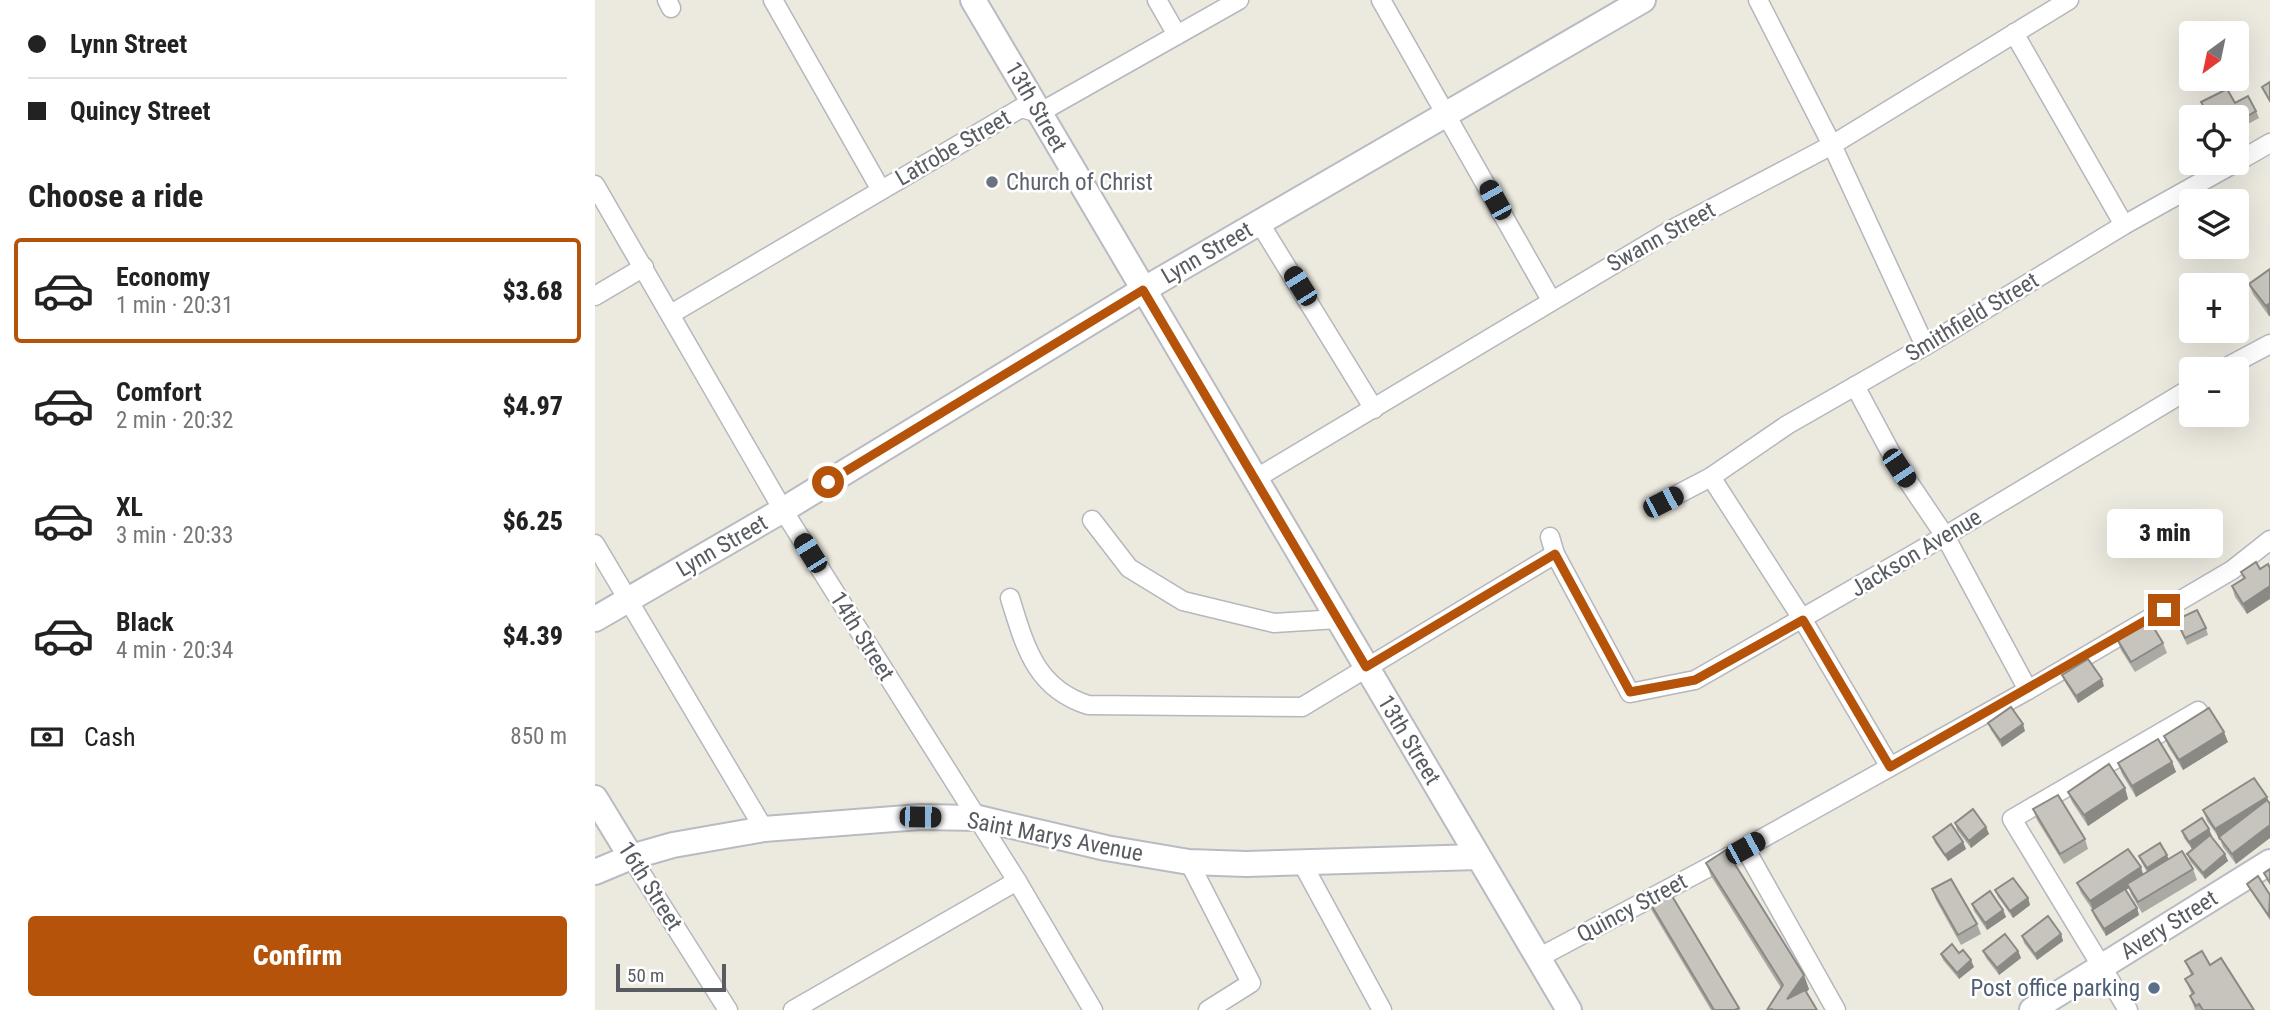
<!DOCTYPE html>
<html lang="en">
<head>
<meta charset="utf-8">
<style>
  :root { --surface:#fff; --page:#f2f2f2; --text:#222; --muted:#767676; --line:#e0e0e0; --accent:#b45309 }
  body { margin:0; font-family:"Roboto Condensed",sans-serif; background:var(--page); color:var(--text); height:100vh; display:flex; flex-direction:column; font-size:26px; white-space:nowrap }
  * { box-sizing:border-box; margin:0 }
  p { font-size:23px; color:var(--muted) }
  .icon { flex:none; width:38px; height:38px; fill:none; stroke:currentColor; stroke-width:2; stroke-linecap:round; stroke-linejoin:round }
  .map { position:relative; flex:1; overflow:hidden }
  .panel { display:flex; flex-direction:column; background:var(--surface); width:595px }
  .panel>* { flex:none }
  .guide { display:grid; align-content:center; height:154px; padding:0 28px; background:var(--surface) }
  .needle { width:46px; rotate:213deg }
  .controls { position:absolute; left:1584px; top:21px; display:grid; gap:14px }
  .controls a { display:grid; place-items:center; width:70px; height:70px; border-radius:7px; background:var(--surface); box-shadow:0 7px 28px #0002; font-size:35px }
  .scale { position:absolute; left:21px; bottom:18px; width:110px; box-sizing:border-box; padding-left:7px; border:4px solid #585c61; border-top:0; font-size:19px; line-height:24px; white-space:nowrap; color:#585c61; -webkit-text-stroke:5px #fff; paint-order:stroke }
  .end { position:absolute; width:32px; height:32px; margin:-16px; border:9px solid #b45309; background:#fff; box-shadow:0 0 0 4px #fff }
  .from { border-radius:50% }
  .bubble { position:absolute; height:49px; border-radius:7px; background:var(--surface); box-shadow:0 7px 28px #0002; font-size:23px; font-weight:800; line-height:49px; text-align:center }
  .car { position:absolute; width:21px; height:42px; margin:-21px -10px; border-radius:9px; box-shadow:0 0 5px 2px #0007; background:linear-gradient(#222 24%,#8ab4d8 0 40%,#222 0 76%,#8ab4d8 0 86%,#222 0) }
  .guide b { display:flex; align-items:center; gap:24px; height:66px; font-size:26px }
  .guide b+b { border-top:2px solid var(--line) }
  .guide i { width:18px; height:18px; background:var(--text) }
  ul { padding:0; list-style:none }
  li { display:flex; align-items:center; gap:21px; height:105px; margin:0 14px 10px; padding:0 14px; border:4px solid transparent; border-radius:7px }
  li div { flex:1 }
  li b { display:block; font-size:26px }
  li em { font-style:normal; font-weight:800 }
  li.on { border-color:var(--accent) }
  li>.icon { width:63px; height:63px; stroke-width:1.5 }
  h2 { padding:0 28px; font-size:32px; line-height:84px }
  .pay { display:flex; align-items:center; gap:18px; height:77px; padding:0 28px; font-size:26px }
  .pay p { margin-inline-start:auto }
  .primary-button { display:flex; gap:14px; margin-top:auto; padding:14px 28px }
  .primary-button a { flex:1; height:80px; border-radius:7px; background:var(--accent); color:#fff; font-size:28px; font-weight:800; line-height:80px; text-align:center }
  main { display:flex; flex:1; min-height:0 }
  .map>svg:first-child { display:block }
</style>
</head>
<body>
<main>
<section class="panel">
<div class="guide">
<b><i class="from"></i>Lynn Street</b>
<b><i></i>Quincy Street</b>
</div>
<h2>Choose a ride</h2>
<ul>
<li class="on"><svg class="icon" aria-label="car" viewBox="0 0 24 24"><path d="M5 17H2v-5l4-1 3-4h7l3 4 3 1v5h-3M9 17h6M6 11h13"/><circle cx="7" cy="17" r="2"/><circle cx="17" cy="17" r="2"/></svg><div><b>Economy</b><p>1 min · 20:31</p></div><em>$3.68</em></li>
<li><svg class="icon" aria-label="car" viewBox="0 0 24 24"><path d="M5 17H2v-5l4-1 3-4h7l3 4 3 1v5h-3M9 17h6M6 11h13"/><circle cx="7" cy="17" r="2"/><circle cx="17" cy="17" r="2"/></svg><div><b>Comfort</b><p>2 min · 20:32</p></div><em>$4.97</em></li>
<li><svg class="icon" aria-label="car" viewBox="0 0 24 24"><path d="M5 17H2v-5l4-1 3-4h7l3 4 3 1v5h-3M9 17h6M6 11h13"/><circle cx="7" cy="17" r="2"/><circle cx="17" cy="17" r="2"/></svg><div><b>XL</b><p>3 min · 20:33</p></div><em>$6.25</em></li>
<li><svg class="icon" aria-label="car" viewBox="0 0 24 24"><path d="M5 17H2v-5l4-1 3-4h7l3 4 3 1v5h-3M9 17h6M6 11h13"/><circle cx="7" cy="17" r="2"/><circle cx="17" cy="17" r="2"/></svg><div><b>Black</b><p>4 min · 20:34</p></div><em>$4.39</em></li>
</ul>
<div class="pay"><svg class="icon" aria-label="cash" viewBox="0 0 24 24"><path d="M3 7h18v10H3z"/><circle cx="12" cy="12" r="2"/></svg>Cash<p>850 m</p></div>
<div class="primary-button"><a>Confirm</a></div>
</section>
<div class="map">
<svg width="1675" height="1010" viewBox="0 0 1675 1010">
  <rect width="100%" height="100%" fill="#eceadf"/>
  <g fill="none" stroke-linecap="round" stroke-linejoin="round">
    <g stroke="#b5b7bd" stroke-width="21">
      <g id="street">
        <path d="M72,0l4,8"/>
        <path d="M178,0l108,190"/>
        <path d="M562,0l20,35"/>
        <path d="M786,0l170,300"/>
        <path d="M1163,0l74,145 93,201"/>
        <path d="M1419,33l110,192"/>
        <path d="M1642,162l33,-19"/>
        <path d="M0,185l188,325 234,371 76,129"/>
        <path d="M664,222l115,187"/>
        <path d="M0,296l49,-29"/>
        <path d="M76,314l350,-206 18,5 200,-113"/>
        <path d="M1628,369l47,-25"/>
        <path d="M1260,386l44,82 46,68 83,154"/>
        <path d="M1116,477l92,143 87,147"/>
        <path d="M660,479l416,-249 161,-85 237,-145"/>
        <path d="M1068,502l48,-25 76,-52 138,-79 199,-121 111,-62"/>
        <path d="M497,520l37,48 54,33 91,22 64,-4"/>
        <path d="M955,537l5,17 75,139 65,-13 250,-144 246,-148"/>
        <path d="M0,544l169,285"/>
        <path d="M415,598c15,48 25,90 78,107l214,2 253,-153"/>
        <path d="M1150,848l91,162"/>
        <path d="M36,857l97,153"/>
        <path d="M706,861l81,149"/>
        <path d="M594,862l62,121 -43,27"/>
        <path d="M943,958l207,-110 283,-158 204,-120 38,-30"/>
        <path d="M198,1010l224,-129"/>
        <path d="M1533,1010l-116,-191 186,-108"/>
      </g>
    </g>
    <g stroke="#b8bbc2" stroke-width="28">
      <g id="secondary">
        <path d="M378,0l596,1010"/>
        <path d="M0,619l188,-109 360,-220 500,-290"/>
        <path d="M0,798l36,59"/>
        <path d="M0,872l36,-15 42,-12 91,-16 156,-12 58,1 128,30 83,14 57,2 232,-7"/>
        <path d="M1437,1010l238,-148"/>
      </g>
    </g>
    <use href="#street" stroke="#fff" stroke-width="18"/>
    <use href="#secondary" stroke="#fff" stroke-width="24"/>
  </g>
  <g fill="#aba9a3">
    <path d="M1606,102l34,1 21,8 3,7 -22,12v-13l-31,-3z"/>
    <path d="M1675,269v47h-1l-16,-22 -4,-10z"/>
    <path d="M1661,562l-9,52 -12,-17 -3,-11 11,-8 -2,-6z"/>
    <path d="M1581,620l30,8 2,7 -21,10z"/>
    <path d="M1522,639l46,4 4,10 -32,19 -14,-22z"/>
    <path d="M1467,675l42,11 -26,17 -13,-21z"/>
    <path d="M1393,723l37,8 -23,16 -11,-17z"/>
    <path d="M1569,736l64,6 -45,28 -15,-24z"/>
    <path d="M1577,762l4,10 -40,25 -14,-23 -4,-11z"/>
    <path d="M1659,778l-18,86 -13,-17 -3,-8 -13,-18 -4,-11z"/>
    <path d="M1530,788l3,11 -40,27 -16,-24 -4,-10z"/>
    <path d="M1438,809l52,30 3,10 -24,15 -27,-44z"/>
    <path d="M1360,823l31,4 3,7 -18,14 -14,-18z"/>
    <path d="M1614,829l2,7 14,18 3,7 -23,18 -15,-18 -3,-7 11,-9 -6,4 -8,-11 -2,-7z"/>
    <path d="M1338,837l30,5 3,7 -18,12 -13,-18z"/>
    <path d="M1544,856l30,3 24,10 4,11 -55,33 -11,-19 -2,-6 -4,2 12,18 2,7 -33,21 -12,-20 -2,-7 -11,-16 -4,-10 66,-8 4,-3 -5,-9z"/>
    <path d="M1111,863l103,126 -3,3 -25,-4 -70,-112z"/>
    <path d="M1652,884l23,11v25l-20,-30z"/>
    <path d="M1337,889l45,35 4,10 -20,11 -25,-45z"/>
    <path d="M1400,890l33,8 2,7 -17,13 -15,-21z"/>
    <path d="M1052,898l92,110 1,2h-29l-59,-99z"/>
    <path d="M1377,904l31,6 3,7 -19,13 -13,-19z"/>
    <path d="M1466,934l2,7 -26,19 -13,-17 -2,-7z"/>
    <path d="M1388,951h35l3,7 -22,17 -13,-17z"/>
    <path d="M1364,953l15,14 -15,12 -16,-19 -2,-6z"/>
    <path d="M1590,961l25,4 44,45h-59l-5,-14 2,-1 -7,-16 6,-4z"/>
  </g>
  <g fill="#8b8984">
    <path d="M1675,303v13h-1l-3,-10z"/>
    <path d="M1675,586v13l-23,15 -4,-10z"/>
    <path d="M1507,679l2,7 -26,17 -2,-7z"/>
    <path d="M1428,724l2,7 -23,16 -2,-7z"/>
    <path d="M1629,732l4,10 -45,28 -4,-10z"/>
    <path d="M1577,762l4,10 -40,25 -4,-11z"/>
    <path d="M1530,788l3,11 -40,27 -4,-11z"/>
    <path d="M1672,797l3,10 -51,33 -4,-11z"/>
    <path d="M1675,825v13l-34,26 -4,-10z"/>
    <path d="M1391,827l3,7 -18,14 -2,-7z"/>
    <path d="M1614,829l3,7 -20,13 -3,-7z"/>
    <path d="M1368,842l3,7 -18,12 -3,-6z"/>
    <path d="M1630,854l3,7 -23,18 -2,-6z"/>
    <path d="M1572,855l3,7 -21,13 -2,-7z"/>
    <path d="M1546,867l3,10 -17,7 2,4 -36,23 -3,-10z"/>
    <path d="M1433,898l2,7 -17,13 -3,-7z"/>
    <path d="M1542,908l2,7 -33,21 -2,-7z"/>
    <path d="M1408,910l3,7 -19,13 -2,-7z"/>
    <path d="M1466,934l2,7 -26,19 -2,-6z"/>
    <path d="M1423,951l3,7 -22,17 -2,-7z"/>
    <path d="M1376,960l3,7 -15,12 -2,-6z"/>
    <path d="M1209,975l5,14 -16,21 -6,-11z"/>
  </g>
  <g fill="#c7c4bd" stroke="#8b8984" stroke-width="2">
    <path d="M1675,82v19l-8,-14z"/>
    <path d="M1632,89l8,14 13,-7 8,15 -19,11v-5h-34l-1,-1 6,-3 -7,-11z"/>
    <path d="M1675,269v34l-4,3 -17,-22z"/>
    <path d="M1661,562l4,7 8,-5 2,4v18l-27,18 -11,-18 13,-8 -4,-6z"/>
    <path d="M1602,610l9,18 -21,10 -9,-18z"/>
    <path d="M1554,620l14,23 -32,19 -14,-23z"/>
    <path d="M1493,659l14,20 -26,17 -14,-21z"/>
    <path d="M1416,707l12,17 -23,16 -12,-17z"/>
    <path d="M1614,708l15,24 -45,28 -15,-24z"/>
    <path d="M1563,739l14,23 -40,24 -14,-23z"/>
    <path d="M1514,764l16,24 -41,27 -16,-23z"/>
    <path d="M1659,778l13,19 -52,32 -12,-19z"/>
    <path d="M1463,795l27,44 -25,15 -27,-45z"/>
    <path d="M1672,800l3,4v21l-38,29 -13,-17z"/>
    <path d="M1378,809l13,18 -17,14 -14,-18z"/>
    <path d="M1607,818l7,11 -20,13 -7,-11z"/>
    <path d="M1356,824l12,18 -18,13 -12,-18z"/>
    <path d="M1615,835l15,19 -22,19 -16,-19z"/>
    <path d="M1565,843l7,12 -20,13 -8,-12z"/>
    <path d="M1533,849l13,18 -51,34 -13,-18z"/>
    <path d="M1131,850l78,125 -17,24 18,-9 12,20h-44l-1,-1 -5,1 16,-25 -77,-122z"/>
    <path d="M1587,851l11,18 -55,33 -11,-18z"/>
    <path d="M1675,869v14l-6,-10z"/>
    <path d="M1663,876l12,19 -1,21 -22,-32z"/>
    <path d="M1418,878l15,20 -18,13 -15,-21z"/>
    <path d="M1356,879l26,45 -19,11 -26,-46z"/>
    <path d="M1071,886l73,122 -4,2h-21l-67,-112z"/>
    <path d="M1530,889l12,19 -33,21 -12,-19z"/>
    <path d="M1395,891l13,19 -18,13 -13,-19z"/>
    <path d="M1453,916l13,18 -26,20 -13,-18z"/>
    <path d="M1410,934l13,17 -21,17 -14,-17z"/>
    <path d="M1357,944l7,9 4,-3 8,10 -14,13 -16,-19z"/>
    <path d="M1607,951l8,14 11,-7 33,52h-51l-4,-6 -3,2 -6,-10 4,-3 -9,-14 8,-5 -8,-13z"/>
  </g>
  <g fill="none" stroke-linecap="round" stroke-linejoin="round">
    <path stroke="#b45309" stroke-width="9" d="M233,482l315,-192 223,377 189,-113 75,138 65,-12 108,-60 87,147 274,-157"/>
  </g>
  <circle fill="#6b7280" stroke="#fff" stroke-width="2.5" cx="397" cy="182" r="7"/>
  <circle fill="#5c6f8a" stroke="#fff" stroke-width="2.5" cx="1559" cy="988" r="7"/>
  <g text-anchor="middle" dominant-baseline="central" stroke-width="5" stroke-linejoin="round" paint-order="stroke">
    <g font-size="23" fill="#585c61" stroke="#fff">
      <text transform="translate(441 107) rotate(60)">13th Street</text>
      <text transform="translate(358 148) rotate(-30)">Latrobe Street</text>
      <text transform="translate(1066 237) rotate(-29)">Swann Street</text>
      <text transform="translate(612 253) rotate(-30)">Lynn Street</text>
      <text transform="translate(1377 317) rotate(-31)">Smithfield Street</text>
      <text transform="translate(127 546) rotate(-30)">Lynn Street</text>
      <text transform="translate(1321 553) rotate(-31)">Jackson Avenue</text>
      <text transform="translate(267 636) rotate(58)">14th Street</text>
      <text transform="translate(814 740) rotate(59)">13th Street</text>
      <text transform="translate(460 837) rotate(11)">Saint Marys Avenue</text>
      <text transform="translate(55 886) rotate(58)">16th Street</text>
      <text transform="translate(1037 908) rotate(-28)">Quincy Street</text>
      <text transform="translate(1574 925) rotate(-32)">Avery Street</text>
    </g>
    <g font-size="23" fill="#5b616d" stroke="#fff" text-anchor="start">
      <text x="411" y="182">Church of Christ</text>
    </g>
    <g font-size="23" fill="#4e5e75" stroke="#fff" text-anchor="end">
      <text x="1545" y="988">Post office parking</text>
    </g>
  </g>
</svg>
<div class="controls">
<a><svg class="needle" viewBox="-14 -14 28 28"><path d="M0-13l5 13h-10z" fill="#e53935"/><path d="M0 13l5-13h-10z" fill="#767676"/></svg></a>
<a><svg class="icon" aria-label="locate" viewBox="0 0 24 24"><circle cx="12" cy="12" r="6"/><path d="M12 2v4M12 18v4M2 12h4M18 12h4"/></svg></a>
<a><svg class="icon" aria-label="layers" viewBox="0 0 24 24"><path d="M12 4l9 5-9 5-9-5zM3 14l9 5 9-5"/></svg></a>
<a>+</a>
<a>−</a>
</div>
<div class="scale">50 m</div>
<i class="end from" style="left:233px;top:482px"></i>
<i class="end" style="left:1569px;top:610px"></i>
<div class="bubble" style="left:1512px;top:509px;width:116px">3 min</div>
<i class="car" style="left:900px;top:200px;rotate:331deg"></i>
<i class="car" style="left:705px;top:286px;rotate:328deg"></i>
<i class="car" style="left:1304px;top:468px;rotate:146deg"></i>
<i class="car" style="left:1068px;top:502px;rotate:63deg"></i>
<i class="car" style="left:215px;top:553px;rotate:328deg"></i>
<i class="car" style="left:325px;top:817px;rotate:91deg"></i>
<i class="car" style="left:1150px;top:848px;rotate:61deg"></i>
</div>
</main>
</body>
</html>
